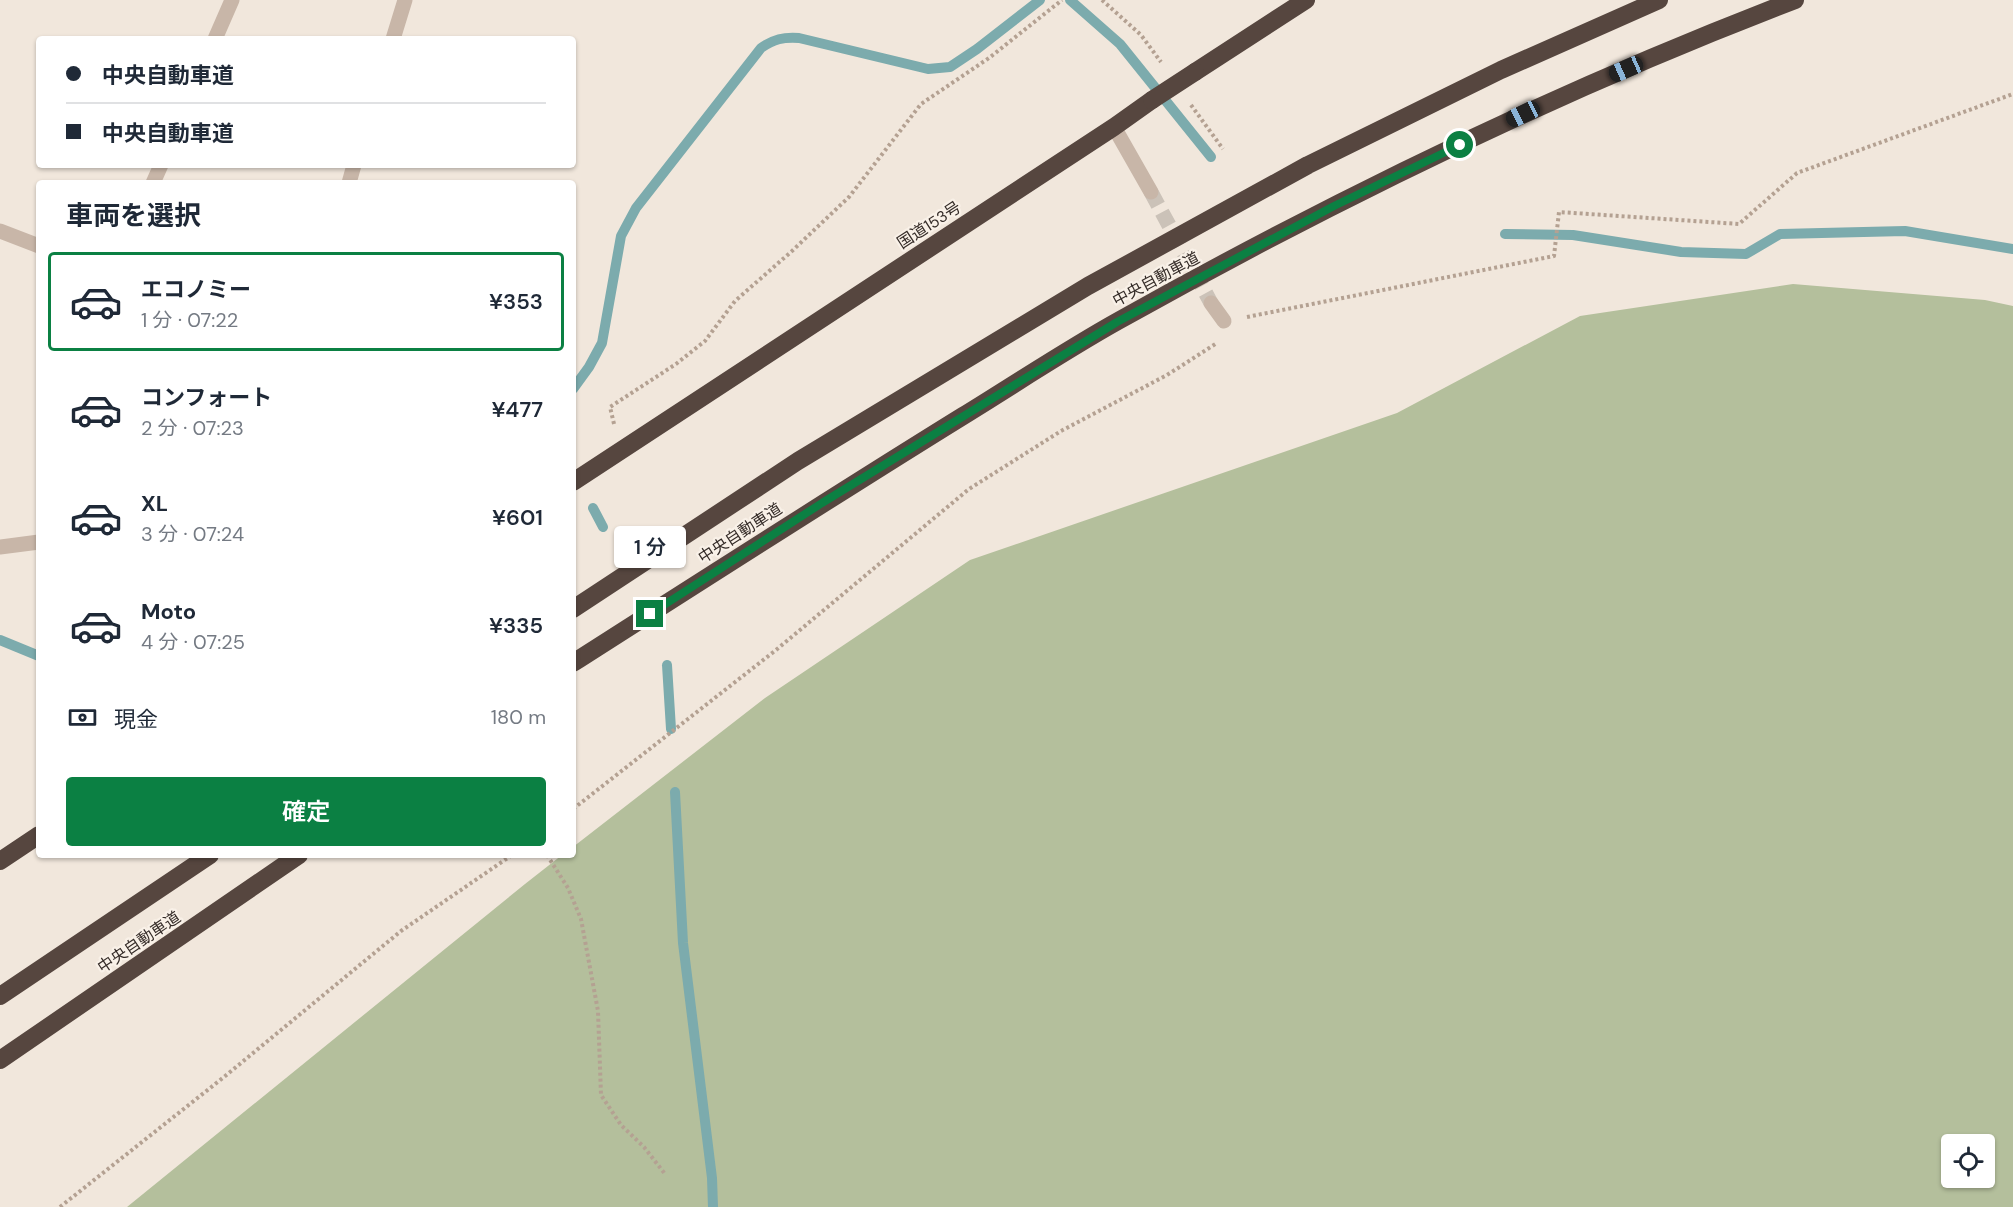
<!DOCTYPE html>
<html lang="ja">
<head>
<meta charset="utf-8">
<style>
  :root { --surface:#fff; --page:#f6f6f7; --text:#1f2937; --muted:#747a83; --line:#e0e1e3; --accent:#0b8043 }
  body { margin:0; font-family:"DM Sans","Noto Sans JP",sans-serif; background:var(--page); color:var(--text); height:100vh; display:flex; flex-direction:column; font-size:22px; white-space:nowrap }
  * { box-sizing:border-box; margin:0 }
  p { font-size:20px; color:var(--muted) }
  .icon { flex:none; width:33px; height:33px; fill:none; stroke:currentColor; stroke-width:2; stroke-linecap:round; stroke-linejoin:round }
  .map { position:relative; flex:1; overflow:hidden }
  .details { position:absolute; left:36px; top:180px; width:540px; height:678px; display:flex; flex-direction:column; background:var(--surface); border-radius:6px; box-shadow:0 2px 4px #0004 }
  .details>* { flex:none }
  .banner { position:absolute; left:36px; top:36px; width:540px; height:132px; border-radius:6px; box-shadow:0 2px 4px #0004; display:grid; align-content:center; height:132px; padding:0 30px; background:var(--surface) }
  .controls { position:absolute; left:1941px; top:1134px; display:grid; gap:12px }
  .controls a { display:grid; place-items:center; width:54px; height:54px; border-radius:6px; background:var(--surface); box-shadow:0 2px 4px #0004; font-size:30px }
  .end { position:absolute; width:27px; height:27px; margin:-14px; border:8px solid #0b8043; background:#fff; box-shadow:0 0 0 3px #fff }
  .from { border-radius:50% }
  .bubble { position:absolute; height:42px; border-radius:6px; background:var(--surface); box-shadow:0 2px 4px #0004; font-size:20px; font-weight:600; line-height:42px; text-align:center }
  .car { position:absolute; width:18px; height:36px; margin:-18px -9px; border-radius:8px; box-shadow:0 0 4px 2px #0007; background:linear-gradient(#222 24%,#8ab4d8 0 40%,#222 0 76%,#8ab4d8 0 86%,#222 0) }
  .banner b { display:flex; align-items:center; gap:21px; height:57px; font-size:22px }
  .banner b+b { border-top:2px solid var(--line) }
  .banner i { width:15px; height:15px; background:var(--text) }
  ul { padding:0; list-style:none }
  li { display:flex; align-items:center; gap:18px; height:99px; margin:0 12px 9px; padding:0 18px; border:3px solid transparent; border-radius:6px }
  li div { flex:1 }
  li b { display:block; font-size:22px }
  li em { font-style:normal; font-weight:600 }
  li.on { border-color:var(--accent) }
  li>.icon { width:54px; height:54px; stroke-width:1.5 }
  h2 { padding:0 30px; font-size:27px; line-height:72px }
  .pay { display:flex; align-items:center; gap:15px; height:66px; padding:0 30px; font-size:22px }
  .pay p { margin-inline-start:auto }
  .button { display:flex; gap:12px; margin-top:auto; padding:12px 30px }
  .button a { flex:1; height:69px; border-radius:6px; background:var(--accent); color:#fff; font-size:24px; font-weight:600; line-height:69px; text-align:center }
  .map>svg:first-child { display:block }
</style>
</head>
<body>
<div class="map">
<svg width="2013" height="1207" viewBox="0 0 2013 1207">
  <rect width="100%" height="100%" fill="#f1e7dc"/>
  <path fill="#b4bf9c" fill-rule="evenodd" d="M1793,284l192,16 28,6v901h-1886l398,-323 37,-29h11v-8l192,-149 205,-138 427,-147 183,-97zM1952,1144h32v34h-32z"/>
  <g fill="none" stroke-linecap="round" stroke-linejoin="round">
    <g stroke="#7cabad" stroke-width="10">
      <path d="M1070,0l50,44 91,113"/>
      <path d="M1505,234l68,1 108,17 65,2 34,-20 125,-3 108,18"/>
      <path d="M573,389l16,-22 13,-24 19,-107 15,-28 125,-160c13,-9 22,-11 38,-10l129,31 22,-2 27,-18 63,-49"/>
      <path d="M593,508l10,19"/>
      <path d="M0,640l39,16"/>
      <path d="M667,665l4,64"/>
      <path d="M675,792l8,151 29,235 1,29"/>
    </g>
    <path stroke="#cbc2b8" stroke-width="15" stroke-dasharray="15 8" stroke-linecap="butt" d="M1151,192l60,111"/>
    <g stroke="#b4a192" stroke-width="4" stroke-dasharray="3 3" stroke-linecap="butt">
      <path d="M1102,0l39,35 20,27"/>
      <path d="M1191,105l32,44"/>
      <path d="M1247,317l307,-61 5,-44 180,12 58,-51 216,-79"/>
      <path d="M614,424l-4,-17 66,-43 29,-23 30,-40 57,-50 57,-54 72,-93 68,-46 73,-58"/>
      <path d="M573,809l203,-159 193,-161 92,-58 106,-56 50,-32"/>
      <path d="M547,855l21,33 13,31 17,92 3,84 20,30 23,22 21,27"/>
      <path d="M60,1207l164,-130 177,-146 111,-76"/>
    </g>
    <g stroke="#c8b6a8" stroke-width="15">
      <path d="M215,39l17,-39"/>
      <path d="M393,39l12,-39"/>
      <path d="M1114,127l37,65"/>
      <path d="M153,183l8,-18"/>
      <path d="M349,183l5,-18"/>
      <path d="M0,231l39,15"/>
      <path d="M1211,303l13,18"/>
      <path d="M0,547l39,-5"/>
    </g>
    <g stroke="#56463f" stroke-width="18">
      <path d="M1195,72l111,-72"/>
      <path d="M573,482l541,-355 38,-27"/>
      <path d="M573,609l225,-148 290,-175 220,-121 193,-95 158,-70"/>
      <path d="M573,663c130,-83 259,-166 390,-247 52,-32 103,-66 155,-95 218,-122 444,-232 677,-321"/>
      <path d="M0,861l39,-26"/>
      <path d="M0,996l210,-141"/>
      <path d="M0,1060l299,-205"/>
    </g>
    <path stroke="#56463f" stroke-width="18" d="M1152,100l43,-28"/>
  </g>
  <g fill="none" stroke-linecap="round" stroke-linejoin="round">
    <path stroke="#0b8043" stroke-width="8" d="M650,614l172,-111 295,-181 217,-116 126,-61"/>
  </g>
  <g text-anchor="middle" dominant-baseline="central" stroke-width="4.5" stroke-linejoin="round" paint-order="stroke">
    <g font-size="16" fill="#352c28" stroke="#f9f1e8">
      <text transform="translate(929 225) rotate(-33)">国道153号</text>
      <text transform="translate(1156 279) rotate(-28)">中央自動車道</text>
      <text transform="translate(740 533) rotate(-33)">中央自動車道</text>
      <text transform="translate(139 942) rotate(-34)">中央自動車道</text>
    </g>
  </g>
</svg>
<div class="controls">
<a><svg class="icon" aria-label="locate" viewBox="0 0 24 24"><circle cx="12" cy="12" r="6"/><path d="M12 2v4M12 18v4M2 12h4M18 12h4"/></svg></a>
</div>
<i class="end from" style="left:1460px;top:145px"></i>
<i class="end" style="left:650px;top:614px"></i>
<div class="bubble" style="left:614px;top:526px;width:72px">1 分</div>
<i class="car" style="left:1626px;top:69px;rotate:246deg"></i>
<i class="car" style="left:1523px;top:114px;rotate:244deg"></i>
<div class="banner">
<b><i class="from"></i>中央自動車道</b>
<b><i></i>中央自動車道</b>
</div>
<section class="details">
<h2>車両を選択</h2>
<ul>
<li class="on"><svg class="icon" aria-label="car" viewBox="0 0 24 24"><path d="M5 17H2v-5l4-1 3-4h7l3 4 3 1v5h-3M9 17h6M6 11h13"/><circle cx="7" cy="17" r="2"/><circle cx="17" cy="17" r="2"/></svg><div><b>エコノミー</b><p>1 分 · 07:22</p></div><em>¥353</em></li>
<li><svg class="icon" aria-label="car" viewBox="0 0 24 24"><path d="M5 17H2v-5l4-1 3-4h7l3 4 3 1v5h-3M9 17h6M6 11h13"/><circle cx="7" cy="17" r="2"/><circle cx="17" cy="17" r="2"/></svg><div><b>コンフォート</b><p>2 分 · 07:23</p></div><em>¥477</em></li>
<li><svg class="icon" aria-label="car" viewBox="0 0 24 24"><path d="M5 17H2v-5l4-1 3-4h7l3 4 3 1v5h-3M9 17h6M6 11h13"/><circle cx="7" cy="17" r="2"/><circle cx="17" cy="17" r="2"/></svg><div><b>XL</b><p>3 分 · 07:24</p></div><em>¥601</em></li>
<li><svg class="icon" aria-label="car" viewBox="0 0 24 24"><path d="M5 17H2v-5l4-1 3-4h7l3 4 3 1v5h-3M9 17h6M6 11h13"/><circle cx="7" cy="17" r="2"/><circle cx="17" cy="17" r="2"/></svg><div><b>Moto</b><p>4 分 · 07:25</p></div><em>¥335</em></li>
</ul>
<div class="pay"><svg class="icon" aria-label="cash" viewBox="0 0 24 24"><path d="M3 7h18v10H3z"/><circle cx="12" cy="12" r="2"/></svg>現金<p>180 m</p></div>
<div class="button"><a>確定</a></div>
</section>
</div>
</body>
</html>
